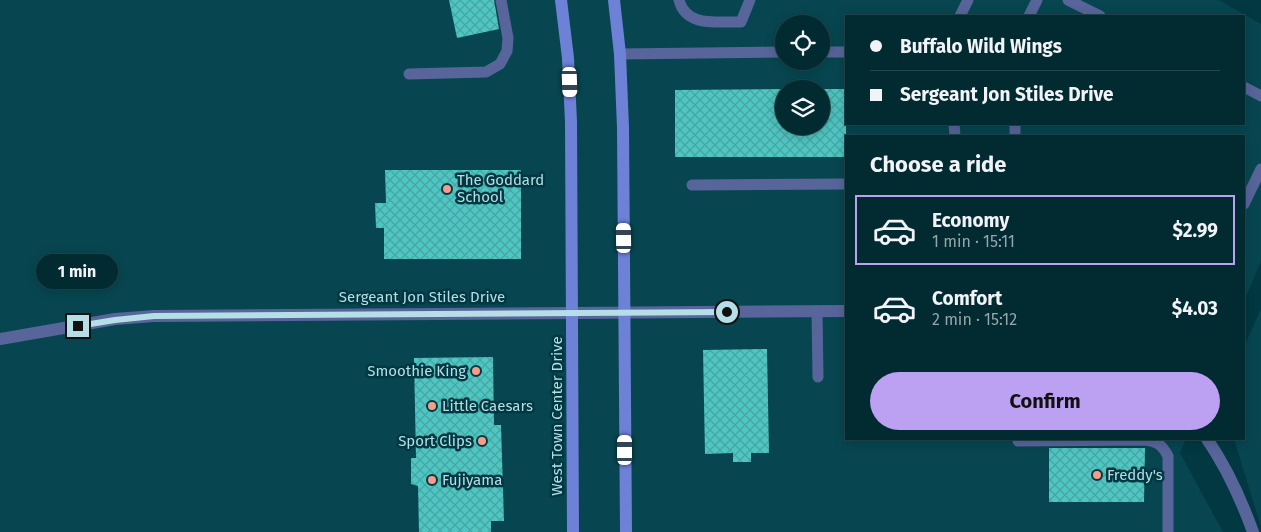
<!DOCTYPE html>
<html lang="en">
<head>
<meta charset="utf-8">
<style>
  :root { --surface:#012a31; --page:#0b3239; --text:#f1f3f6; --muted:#96a7ab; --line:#23464d; --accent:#bca0f2 }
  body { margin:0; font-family:"Fira Sans",sans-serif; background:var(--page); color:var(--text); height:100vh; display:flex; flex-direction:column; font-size:19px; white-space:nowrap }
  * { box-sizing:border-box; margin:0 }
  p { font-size:16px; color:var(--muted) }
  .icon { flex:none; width:28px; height:28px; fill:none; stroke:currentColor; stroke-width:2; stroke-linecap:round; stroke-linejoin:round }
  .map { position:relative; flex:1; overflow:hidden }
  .sheet { position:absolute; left:845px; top:135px; width:400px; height:305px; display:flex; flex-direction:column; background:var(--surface); border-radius:0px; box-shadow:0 2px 12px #0003,0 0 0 1px var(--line) }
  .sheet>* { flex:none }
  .guide { position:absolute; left:845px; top:15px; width:400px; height:110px; border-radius:0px; box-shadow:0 2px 12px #0003,0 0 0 1px var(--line); display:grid; align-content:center; height:110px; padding:0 25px; background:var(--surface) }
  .fabs { position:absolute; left:775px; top:15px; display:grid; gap:10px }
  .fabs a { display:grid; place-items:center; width:55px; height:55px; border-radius:50%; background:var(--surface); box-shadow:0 2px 12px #0003,0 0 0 1px var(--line); font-size:25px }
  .end { position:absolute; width:22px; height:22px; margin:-11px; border:6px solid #b5dee7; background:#111; box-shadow:0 0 0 2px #111 }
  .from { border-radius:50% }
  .bubble { position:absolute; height:35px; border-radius:18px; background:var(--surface); box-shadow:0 2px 12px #0003,0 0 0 1px var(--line); font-size:16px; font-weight:700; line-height:35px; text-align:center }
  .car { position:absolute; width:15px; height:30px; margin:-15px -8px; border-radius:6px; box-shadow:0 0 4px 1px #0007; background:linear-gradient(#fff 24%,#345 0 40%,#fff 0 76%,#345 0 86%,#fff 0) }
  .guide b { display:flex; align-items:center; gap:18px; height:48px; font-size:19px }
  .guide b+b { border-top:1px solid var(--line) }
  .guide i { width:12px; height:12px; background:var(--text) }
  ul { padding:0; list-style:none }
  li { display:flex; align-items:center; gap:15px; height:70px; margin:0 10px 8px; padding:0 15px; border:2px solid transparent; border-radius:0px }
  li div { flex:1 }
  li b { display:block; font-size:19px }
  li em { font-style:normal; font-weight:700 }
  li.selected { border-color:var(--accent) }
  li>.icon { width:45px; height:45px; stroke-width:1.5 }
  h2 { padding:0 25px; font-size:22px; line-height:60px }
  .cta { display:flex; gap:10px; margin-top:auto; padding:10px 25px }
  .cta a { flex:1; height:58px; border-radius:30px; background:var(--accent); color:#111; font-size:20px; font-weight:700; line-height:58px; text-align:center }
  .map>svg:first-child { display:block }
</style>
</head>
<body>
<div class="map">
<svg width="1261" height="532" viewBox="0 0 1261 532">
  <defs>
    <pattern id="building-cross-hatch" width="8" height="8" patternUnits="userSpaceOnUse" patternTransform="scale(1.25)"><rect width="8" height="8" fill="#4ec6c2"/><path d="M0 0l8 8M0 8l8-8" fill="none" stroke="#48a5a3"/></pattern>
  </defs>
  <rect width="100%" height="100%" fill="#013841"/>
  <g fill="#074650" fill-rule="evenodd">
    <path d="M0,0h1219l42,24v237l-17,40v-165h-398v303h340l-6,14 43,79h-1223zM846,16h398v108h-398zM784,24h37v37h-37zM784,89h37v37h-37z"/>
    <path d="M1261,309v218l-27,-88h10v-92z"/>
  </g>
  <g fill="url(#building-cross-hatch)">
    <path d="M449,0h45l5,29 -42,9z"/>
    <path d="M784,89v37h37v-37h25v68h-171v-67z"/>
    <path d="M385,170h136v89h-137v-31h-8l-1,-25h11z"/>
    <path d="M767,349l2,104h-18v9h-18v-9l-28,1 -2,-104z"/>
    <path d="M493,357l1,68h7l3,96h-13v11h-72l-1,-46 -7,-2v-26h5l-2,-100z"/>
    <path d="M1049,448h96l-1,54h-95z"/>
  </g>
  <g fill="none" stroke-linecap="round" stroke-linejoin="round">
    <g stroke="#58659b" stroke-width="11">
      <path d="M679,0c7,28 39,21 62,22l9,-22"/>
      <path d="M1068,0l32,16"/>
      <path d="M960,16l8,-16"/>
      <path d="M1029,16l8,-16"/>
      <path d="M821,52h25"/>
      <path d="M620,54l164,-2"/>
      <path d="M409,74l77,-2 14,-8 7,-13 1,-13 -7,-38"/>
      <path d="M1244,87l17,9"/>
      <path d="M954,124l1,12"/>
      <path d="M1015,124v12"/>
      <path d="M692,185l154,-1"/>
      <path d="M1244,204l17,-35"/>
      <path d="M817,311l1,66"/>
      <path d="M1018,441l128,-1c12,2 16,5 22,16v76"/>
    </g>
    <g stroke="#58659b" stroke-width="12">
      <path d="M0,339l115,-20 39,-3 692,-5"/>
      <path d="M1207,439c20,29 34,60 46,93"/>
    </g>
    <g stroke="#6d81d7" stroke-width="12">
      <path d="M561,0l7,58 3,64 2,410"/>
      <path d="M614,0l6,54 3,74 3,404"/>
    </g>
  </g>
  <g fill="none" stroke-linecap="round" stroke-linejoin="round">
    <path stroke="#b5dee7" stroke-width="6" d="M78,326l37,-6 39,-4 573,-4"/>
  </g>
  <g fill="#f49d8c" stroke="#013841" stroke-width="2">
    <circle cx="447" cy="189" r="5"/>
    <circle cx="476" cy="371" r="5"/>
    <circle cx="432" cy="406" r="5"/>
    <circle cx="482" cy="441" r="5"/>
    <circle cx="1097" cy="475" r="5"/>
    <circle cx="432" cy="480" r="5"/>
  </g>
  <g text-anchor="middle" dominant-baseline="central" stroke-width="5" stroke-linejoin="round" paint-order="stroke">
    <g font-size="15" fill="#b5dee7" stroke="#013841" text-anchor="start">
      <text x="457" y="180">The Goddard<tspan x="457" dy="17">School</tspan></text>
      <text x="466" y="371" text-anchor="end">Smoothie King</text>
      <text x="442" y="406">Little Caesars</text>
      <text x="472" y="441" text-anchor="end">Sport Clips</text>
      <text x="1107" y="475">Freddy's</text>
      <text x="442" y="480">Fujiyama</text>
    </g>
    <g font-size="15" fill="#b5dee7" stroke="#013841">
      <text x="422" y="297">Sergeant Jon Stiles Drive</text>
      <text transform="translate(557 416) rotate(-90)">West Town Center Drive</text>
    </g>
  </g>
</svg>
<div class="fabs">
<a><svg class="icon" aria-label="locate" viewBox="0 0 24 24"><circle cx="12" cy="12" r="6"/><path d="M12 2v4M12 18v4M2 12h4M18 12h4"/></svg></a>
<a><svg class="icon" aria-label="layers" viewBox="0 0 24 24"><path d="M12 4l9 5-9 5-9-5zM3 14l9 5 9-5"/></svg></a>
</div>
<i class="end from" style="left:727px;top:312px"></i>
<i class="end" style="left:78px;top:326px"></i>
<div class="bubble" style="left:36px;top:254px;width:82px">1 min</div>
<i class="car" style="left:570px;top:82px;rotate:178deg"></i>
<i class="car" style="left:624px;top:238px;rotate:359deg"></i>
<i class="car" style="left:625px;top:450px;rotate:0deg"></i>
<div class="guide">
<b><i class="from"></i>Buffalo Wild Wings</b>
<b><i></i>Sergeant Jon Stiles Drive</b>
</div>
<section class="sheet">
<h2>Choose a ride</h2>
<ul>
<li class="selected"><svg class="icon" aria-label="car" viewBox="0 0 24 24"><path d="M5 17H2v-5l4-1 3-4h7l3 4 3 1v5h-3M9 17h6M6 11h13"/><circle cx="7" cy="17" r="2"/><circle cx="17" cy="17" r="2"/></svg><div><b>Economy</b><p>1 min · 15:11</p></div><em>$2.99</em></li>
<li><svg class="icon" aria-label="car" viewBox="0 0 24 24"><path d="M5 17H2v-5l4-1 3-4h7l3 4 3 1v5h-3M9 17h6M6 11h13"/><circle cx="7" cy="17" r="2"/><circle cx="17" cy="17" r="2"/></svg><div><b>Comfort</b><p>2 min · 15:12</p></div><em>$4.03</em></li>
</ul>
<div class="cta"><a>Confirm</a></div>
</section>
</div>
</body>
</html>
